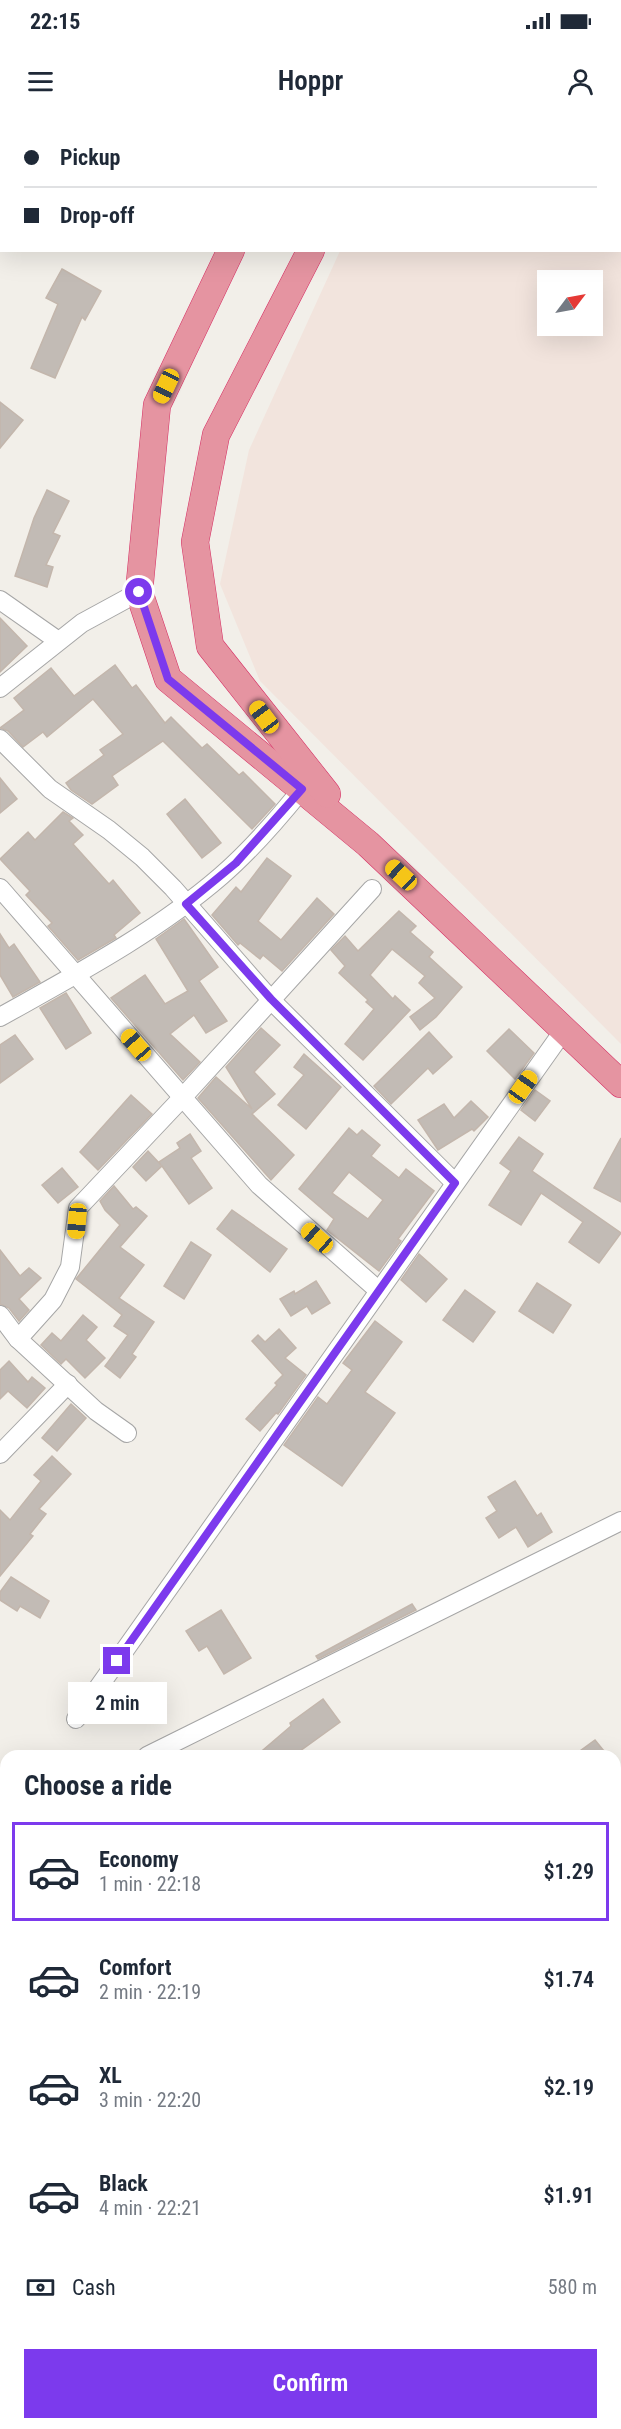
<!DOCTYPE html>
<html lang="en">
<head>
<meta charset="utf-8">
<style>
  :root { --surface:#fff; --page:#f6f6f7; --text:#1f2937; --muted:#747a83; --line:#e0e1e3; --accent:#7c3aed }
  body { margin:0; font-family:"Roboto Condensed",sans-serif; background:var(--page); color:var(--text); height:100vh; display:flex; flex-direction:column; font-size:22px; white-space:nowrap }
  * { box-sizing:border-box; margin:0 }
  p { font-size:20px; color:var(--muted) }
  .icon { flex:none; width:33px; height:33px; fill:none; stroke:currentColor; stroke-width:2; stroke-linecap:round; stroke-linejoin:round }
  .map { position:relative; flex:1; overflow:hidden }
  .side { position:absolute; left:0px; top:1630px; width:621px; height:680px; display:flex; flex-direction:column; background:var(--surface); border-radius:18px 18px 0 0; box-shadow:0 6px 24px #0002 }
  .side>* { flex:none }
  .hud { position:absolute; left:0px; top:0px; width:621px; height:132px; box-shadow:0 6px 24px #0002; display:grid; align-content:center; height:132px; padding:0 24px; background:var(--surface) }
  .needle { width:39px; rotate:58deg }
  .fabs { position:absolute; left:537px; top:150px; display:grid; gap:12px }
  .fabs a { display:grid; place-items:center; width:66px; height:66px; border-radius:0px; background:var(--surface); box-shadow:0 6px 24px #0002; font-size:30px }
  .end { position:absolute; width:27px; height:27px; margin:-14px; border:8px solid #7c3aed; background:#fff; box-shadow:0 0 0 3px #fff }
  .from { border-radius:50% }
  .bubble { position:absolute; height:42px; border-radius:0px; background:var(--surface); box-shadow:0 6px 24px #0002; font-size:20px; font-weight:600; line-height:42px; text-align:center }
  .car { position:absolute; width:18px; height:36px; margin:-18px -9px; border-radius:8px; box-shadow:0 0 4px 2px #0007; background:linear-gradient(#f5c518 24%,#345 0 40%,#f5c518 0 76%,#345 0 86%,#f5c518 0) }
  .hud b { display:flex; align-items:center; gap:21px; height:57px; font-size:22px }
  .hud b+b { border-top:2px solid var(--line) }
  .hud i { width:15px; height:15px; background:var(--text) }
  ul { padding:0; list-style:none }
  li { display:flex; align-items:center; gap:18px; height:99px; margin:0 12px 9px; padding:0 12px; border:3px solid transparent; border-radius:0px }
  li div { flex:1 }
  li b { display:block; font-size:22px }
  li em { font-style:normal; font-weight:600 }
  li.active { border-color:var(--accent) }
  li>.icon { width:54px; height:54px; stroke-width:1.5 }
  h2 { padding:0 24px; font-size:27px; line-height:72px }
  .pay { display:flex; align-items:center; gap:15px; height:66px; padding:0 24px; font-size:22px }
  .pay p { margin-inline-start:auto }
  .action { display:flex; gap:12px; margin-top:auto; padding:12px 24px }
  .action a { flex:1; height:69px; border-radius:0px; background:var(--accent); color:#fff; font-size:24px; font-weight:600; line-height:69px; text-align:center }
  .status { display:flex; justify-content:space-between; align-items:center; height:42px; padding:0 30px; background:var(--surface); direction:ltr }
  .status svg { height:16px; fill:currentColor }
  header { display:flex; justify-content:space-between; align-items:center; height:78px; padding:0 24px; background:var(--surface); font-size:27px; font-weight:600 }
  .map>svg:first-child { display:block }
</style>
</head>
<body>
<div class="status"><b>22:15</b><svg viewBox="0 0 49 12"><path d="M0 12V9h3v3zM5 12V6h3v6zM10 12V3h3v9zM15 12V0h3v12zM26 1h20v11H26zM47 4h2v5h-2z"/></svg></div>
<header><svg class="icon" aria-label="menu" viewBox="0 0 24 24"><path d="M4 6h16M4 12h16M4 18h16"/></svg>Hoppr<svg class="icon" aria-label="person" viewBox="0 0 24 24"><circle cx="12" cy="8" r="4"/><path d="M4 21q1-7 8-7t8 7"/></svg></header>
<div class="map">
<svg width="621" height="2309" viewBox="0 0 621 2309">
  <rect width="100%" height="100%" fill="#f2efe9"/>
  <path fill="#e0dfdf" d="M6,1700v604h609v-310l6,3v312h-621v-608z"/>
  <path fill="#f2e4dd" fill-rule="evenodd" d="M357,0h264v924l-361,-363 -40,-97 29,-134 91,-199 280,-1v-128zM548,160h44v46h-44z"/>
  <g fill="#c2bbb5" stroke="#c3b6ac" stroke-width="1.5" fill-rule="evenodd">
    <path d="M62,149l39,22 -16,29 -3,-3 -27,61 -24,-10 27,-64 -12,-6z"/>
    <path d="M0,282l23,18 -23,28z"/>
    <path d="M47,370l22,11 -16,32 7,3 -14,29 7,2 -6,20 -32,-11 19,-58z"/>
    <path d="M0,498l27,28 -27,26z"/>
    <path d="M115,545l17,23 4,-3 29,38 6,-6 31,31 5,-4 32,31 4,-3 32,32 -23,25 -89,-88 -51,35 6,9 -26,19 -21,-14 -5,-7 38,-28 -4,-5 23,-16 -30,-35 -46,38 -4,-5 -20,15 -15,-16 -8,-3 24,-18 -10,-12 37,-30 23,28z"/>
    <path d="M0,658l17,21 -17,14z"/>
    <path d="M185,679l36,44 -19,15 -35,-44z"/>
    <path d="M63,692l10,6 -4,3 14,14 -10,9 36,40 4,-4 27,33 -26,22 2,3 -38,22 -30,-34 4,-3 -26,-28 4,-4 -30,-32 28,-27 7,8z"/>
    <path d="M267,738l24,18 -33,45 23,19 36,-42 17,16 -52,57 -19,-16 -3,4 -20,-16 -2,2 -26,-30 24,-28 5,5z"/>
    <path d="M399,791l17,15 -6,6 23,20 -4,5 33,30 -26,30 -16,13 -10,-13 25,-19 -16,-15 6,-7 -33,-27 -22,26 23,24 2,-3 15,14 -47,50 -18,-16 29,-35 -8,-7 2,-2 -29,-27 6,-7 -14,-16 14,-14 13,15z"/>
    <path d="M184,799l34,48 -19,14 28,40 -21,12 -12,-18 -24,19 30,28 -17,18 -72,-82 34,-23 20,29 23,-13 -32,-52z"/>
    <path d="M0,814l9,14 5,-4 26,38 -27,15 -13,-22z"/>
    <path d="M66,873l25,40 -25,16 -26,-41z"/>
    <path d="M261,908l19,17 -26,27 21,22 -23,20 42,41 -23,25 -73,-82 18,-21 36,32 -26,-42z"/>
    <path d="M509,909l25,24 -19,26 -28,-28z"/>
    <path d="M429,912l23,25 -19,17 -5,-6 -37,36 -17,-18z"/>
    <path d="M15,915l18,24 -33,24v-38z"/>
    <path d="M304,934l37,33 -35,42 -28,-24 26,-30 -10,-8z"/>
    <path d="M535,970l15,11 -15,20 -14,-11z"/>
    <path d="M131,975l21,19 -54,56 -18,-18z"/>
    <path d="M471,981l17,16 -14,14 -2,-2 -34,21 -20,-30 26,-16 10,14z"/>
    <path d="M349,1008l8,7 5,-5 18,15 -9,11 28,22 7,-9 28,22 -36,48 3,2 -22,30 -52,-41 7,-11 -35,-30zM349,1052l34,28 -15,19 -36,-26z"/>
    <path d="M190,1014l11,17 -10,7 21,30 -23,16 -27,-38 -16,15 -13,-14 15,-16 13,14 -2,-3 21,-14 -3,-5z"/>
    <path d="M519,1017l24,17 -11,17 89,62 -22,30 -30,-21 14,-20 -42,-29 -20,32 -32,-20 22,-34 -11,-8z"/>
    <path d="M621,1018v64l-27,-14z"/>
    <path d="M62,1048l16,19 -20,16 -16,-18z"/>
    <path d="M114,1066l19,23 3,-2 11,9 -27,31 24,18 -25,33 35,24 -22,32 4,3 -16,21 -15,-12 23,-31 -14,-9 8,-11 -46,-36 44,-54 -15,-15 -5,-9z"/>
    <path d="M232,1090l55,39 -17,23 -53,-43z"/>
    <path d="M191,1122l20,13 -27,44 -20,-13z"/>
    <path d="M0,1130l20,26 9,-8 12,10 -22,21 10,11 -10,11 -10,-13 -9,-4z"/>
    <path d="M419,1134l28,25 -21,23 -25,-22z"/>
    <path d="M316,1161l14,22 -18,11 -5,-8 -16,10 -11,-17 14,-8 1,3z"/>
    <path d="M537,1163l34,22 -18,28 -34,-22z"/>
    <path d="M465,1170l30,22 -22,30 -30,-22z"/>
    <path d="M83,1195l14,12 -11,13 19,18 -20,20 -19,-19 -5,5 -20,-19 11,-12 9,8z"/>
    <path d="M375,1201l27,21 -37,50 30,21 -53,73 -58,-41 34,-48 9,7 25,-34 -9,-7z"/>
    <path d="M279,1209l17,19 -11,10 21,17 -28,39 -2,-1 -16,18 -14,-12 31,-34 -2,-2 8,-8 -31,-34 6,-6 7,7z"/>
    <path d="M9,1241l19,21 4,-5 13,11 -18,20 -19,-17 -8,8v-29z"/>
    <path d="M71,1284l15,14 -29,33 -15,-13z"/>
    <path d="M52,1336l19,18 -32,35 7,5 -16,20 3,2 -33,40v-66l10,10 31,-39 -7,-6z"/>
    <path d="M515,1361l22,35 4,-3 11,19 -24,15 -12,-20 -17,11 -13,-20 11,-7 -9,-14z"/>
    <path d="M11,1457l38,24 -9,17 -20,-12 -3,5 -17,-11v-8z"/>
    <path d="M412,1484l4,6 -98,49 -2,-3z"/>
    <path d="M221,1490l30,48 -27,16 -17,-28 -8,5 -13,-20z"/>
    <path d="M323,1579l17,23 -47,34h-37l35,-30 -1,-3z"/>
    <path d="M595,1620l13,16h-35z"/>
  </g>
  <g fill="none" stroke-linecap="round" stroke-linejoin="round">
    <g stroke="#a6a6a6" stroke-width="20">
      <g id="minor">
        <path d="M0,480l57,40"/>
        <path d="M0,568l82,-65 57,-31"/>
        <path d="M0,619l50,50 59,41 33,27 31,31 98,112 184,183"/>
        <path d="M0,768l259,297 120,106"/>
        <path d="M0,897c75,-42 155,-84 221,-141 30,-26 56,-56 81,-87"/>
        <path d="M0,1195l18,24 78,72 31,22"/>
        <path d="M18,1219l35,-39 17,-33 8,-59 104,-110 190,-209"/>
        <path d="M0,1334l68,-70"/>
        <path d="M76,1599l488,-689"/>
        <path d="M147,1636l474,-235"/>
        <path d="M0,1705l6,-1"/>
        <path d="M0,1906l6,5"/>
        <path d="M0,2082l6,-7"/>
        <path d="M490,2304l6,5"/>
        <path d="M232,2309l4,-5"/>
        <path d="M378,2309l4,-5"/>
      </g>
    </g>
    <g stroke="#d62f64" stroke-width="28">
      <g id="highway">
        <path d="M333,0l1,2"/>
        <path d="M292,2l1,-2"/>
        <path d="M231,130l-74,155 -18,187 29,87 200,165 253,240"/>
        <path d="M311,130l-95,185 -21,107 15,104 117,148"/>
      </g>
    </g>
    <use href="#minor" stroke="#fff" stroke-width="18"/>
    <use href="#highway" stroke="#e594a1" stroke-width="27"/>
  </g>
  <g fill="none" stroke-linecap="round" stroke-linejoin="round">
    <path stroke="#7c3aed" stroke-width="8" d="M117,1541l338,-478 -184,-184 -85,-95 50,-41 66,-74 -134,-110 -29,-87"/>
  </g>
</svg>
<div class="fabs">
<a><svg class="needle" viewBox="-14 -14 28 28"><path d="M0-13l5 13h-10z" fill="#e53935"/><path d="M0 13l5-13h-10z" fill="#747a83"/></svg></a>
</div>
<i class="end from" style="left:139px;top:472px"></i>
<i class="end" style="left:117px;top:1541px"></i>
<div class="bubble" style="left:68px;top:1562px;width:99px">2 min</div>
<i class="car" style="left:166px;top:266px;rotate:205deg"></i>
<i class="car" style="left:264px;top:597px;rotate:323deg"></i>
<i class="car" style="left:401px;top:755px;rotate:313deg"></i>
<i class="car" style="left:136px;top:925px;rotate:319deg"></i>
<i class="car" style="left:523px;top:967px;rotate:35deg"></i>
<i class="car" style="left:77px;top:1101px;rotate:185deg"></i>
<i class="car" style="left:317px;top:1118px;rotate:311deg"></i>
<div class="hud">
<b><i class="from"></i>Pickup</b>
<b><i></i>Drop-off</b>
</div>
<section class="side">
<h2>Choose a ride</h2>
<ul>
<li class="active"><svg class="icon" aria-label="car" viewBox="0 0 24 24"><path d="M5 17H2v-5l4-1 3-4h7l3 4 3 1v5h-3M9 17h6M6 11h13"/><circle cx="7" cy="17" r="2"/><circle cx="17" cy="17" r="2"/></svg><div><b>Economy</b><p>1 min · 22:18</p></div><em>$1.29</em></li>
<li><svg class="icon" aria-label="car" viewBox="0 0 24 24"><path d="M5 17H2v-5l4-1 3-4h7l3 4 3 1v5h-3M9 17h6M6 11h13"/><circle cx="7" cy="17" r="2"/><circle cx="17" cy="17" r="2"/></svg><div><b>Comfort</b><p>2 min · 22:19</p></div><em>$1.74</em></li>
<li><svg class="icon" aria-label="car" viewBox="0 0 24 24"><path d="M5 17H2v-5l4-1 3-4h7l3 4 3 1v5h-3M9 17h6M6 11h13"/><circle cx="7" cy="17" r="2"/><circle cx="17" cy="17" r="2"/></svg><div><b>XL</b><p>3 min · 22:20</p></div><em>$2.19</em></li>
<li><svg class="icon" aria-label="car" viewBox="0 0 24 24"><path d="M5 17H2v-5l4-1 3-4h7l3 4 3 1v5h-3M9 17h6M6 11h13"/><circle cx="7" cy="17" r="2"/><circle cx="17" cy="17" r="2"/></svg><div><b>Black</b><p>4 min · 22:21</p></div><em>$1.91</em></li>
</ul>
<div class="pay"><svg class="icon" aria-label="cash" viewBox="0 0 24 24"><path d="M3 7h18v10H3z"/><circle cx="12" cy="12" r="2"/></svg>Cash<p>580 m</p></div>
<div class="action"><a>Confirm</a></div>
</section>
</div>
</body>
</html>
